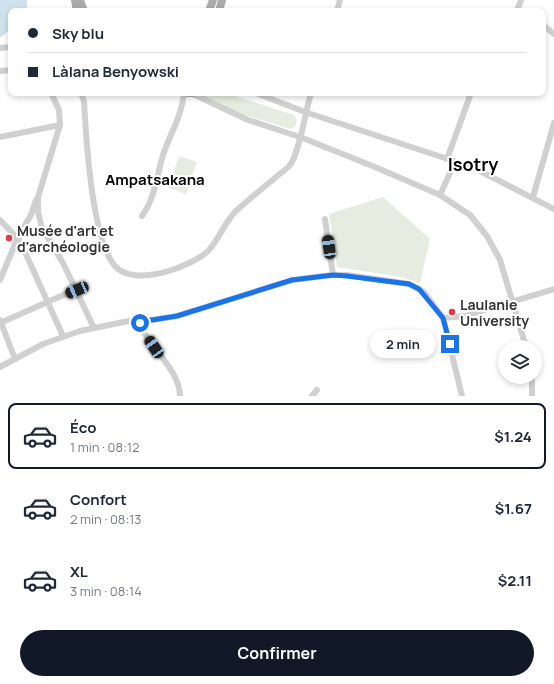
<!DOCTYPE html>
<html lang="fr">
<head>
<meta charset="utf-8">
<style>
  :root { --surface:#fff; --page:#f6f6f7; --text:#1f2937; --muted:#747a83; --line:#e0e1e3; --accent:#111827 }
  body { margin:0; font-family:Manrope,sans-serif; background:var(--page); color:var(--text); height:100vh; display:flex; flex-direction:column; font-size:15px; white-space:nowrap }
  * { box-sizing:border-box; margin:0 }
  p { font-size:13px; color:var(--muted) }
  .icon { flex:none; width:22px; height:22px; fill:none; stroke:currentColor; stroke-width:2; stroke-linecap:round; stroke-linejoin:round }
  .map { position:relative; height:396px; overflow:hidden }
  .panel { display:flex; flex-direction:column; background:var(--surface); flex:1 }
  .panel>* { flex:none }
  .banner { position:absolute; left:8px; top:8px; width:538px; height:88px; border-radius:8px; box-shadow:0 2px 6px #0003; display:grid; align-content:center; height:88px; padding:0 20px; background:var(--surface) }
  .controls { position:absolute; left:498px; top:340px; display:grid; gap:8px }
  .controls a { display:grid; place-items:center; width:44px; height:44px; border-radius:50%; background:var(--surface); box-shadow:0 2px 6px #0003; font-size:20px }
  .end { position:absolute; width:18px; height:18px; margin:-9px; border:5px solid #1a73e8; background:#fff; box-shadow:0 0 0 2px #fff }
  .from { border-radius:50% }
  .bubble { position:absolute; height:28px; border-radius:14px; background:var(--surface); box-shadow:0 2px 6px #0003; font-size:13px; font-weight:700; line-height:28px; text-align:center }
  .car { position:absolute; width:12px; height:24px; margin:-12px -6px; border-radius:5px; box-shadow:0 0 3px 1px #0007; background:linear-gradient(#222 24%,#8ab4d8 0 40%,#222 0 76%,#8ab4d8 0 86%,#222 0) }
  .banner b { display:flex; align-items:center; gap:14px; height:38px; font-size:15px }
  .banner b+b { border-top:1px solid var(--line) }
  .banner i { width:10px; height:10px; background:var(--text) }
  ul { padding:7px 0 0; list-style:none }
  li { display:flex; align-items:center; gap:12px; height:66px; margin:0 8px 6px; padding:0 12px; border:2px solid transparent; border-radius:8px }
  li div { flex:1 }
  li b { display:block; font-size:15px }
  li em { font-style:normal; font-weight:700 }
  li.active { border-color:var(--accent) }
  li>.icon { width:36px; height:36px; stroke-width:1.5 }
  .primary-button { display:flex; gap:8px; margin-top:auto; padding:8px 20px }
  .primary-button a { flex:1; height:46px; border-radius:24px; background:var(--accent); color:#fff; font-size:16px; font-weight:700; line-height:46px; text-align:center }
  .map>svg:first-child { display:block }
</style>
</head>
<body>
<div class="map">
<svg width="554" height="396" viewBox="0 0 554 396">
  <rect width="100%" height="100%" fill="#fff"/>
  <g fill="#e6ecdf">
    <path d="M202,93h24l68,22c4,5 3,12 -3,14l-89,-27z"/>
    <path d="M179,156l18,6 -11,32 -17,-6z"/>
    <path d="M383,197l47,42 -10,44 -19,-6 -64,-10 -8,-53z"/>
  </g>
  <path fill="#cfe2ee" d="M0,0h27v11h-16v18l-11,9z"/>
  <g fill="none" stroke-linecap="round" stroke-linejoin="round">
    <g stroke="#d0d0d0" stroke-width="6">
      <path d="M337,11l3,-11"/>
      <path d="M517,11l4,-11"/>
      <path d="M543,25l11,9"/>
      <path d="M0,48l11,-1"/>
      <path d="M0,71l11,-1"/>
      <path d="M51,93l8,17 1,15 -22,72v15l4,16 21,35 31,65"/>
      <path d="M81,93l3,8c2,38 8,139 31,165 19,22 77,1 94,-16 11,-12 16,-29 28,-40 12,-11 26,-22 39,-33 4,-4 10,-7 14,-12 9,-11 16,-56 21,-72"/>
      <path d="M256,93l49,19 167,55 82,42"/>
      <path d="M193,94l55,26 52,17 75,30 65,28 30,20 17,21 13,24 26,87"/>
      <path d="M0,137l60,-12"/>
      <path d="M447,159l24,-66"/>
      <path d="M440,195l15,-33"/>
      <path d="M533,197l21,-74"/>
      <path d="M142,216c13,-18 15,-41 21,-61 7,-21 19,-39 21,-62"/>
      <path d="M325,219l8,56"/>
      <path d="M0,220l20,21 43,95"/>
      <path d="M0,280l18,-43 13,-22 5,-15"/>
      <path d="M443,318l22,-2 89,-27"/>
      <path d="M138,319c7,26 42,49 42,77"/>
      <path d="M0,320l15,39"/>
      <path d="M0,323l77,-34"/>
      <path d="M0,367l43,-23 37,-13 58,-12 14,1 25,-4 115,-36 41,-5h14l62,9 15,8 19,26 19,78"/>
      <path d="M532,377v19"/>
      <path d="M312,396l5,-6"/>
    </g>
    <g stroke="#ababab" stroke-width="8">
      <path d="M75,0l2,11"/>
      <path d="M80,0l4,11"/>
      <path d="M209,11l4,-11"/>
      <path d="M219,11l3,-11"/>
      <path d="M188,93h5"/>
    </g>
  </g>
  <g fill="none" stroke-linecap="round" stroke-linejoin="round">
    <path stroke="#1a73e8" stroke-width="5" d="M140,323l-2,-4 14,1 25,-4 115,-36 41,-5 14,1 62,8 10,5 24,29 7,26"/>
  </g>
  <g fill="#e63946" stroke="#fff" stroke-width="1.5">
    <circle cx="9" cy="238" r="4"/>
    <circle cx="452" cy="312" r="4"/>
  </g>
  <g text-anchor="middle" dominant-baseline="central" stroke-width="4" stroke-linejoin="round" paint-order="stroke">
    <g font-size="14" font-weight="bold" fill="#333" stroke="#fff" text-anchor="start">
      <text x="17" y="230">Musée d'art et<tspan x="17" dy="16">d'archéologie</tspan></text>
      <text x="460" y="304">Laulanie<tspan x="460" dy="16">University</tspan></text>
    </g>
    <g font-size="15" font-weight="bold" fill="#000" stroke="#fff">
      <text x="155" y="179">Ampatsakana</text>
    </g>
    <g font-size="18" font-weight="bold" fill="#000" stroke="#fff">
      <text x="473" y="164">Isotry</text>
    </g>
  </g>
</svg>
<div class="controls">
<a><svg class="icon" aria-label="layers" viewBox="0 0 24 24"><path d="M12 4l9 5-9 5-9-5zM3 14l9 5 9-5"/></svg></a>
</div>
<i class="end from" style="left:140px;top:323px"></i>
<i class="end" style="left:450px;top:344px"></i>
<div class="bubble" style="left:370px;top:330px;width:66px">2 min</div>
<i class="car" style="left:329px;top:247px;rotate:352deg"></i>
<i class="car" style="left:77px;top:290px;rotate:247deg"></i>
<i class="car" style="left:154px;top:347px;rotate:326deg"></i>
<div class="banner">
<b><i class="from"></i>Sky blu</b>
<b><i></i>Làlana Benyowski</b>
</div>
</div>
<section class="panel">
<ul>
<li class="active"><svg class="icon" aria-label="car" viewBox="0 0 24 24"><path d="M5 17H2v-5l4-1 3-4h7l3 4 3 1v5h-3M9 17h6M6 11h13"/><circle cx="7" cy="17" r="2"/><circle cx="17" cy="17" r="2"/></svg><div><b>Éco</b><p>1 min · 08:12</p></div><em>$1.24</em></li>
<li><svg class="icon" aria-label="car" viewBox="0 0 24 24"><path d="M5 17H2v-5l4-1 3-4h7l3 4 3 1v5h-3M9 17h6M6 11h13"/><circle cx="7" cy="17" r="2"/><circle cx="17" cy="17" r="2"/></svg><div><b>Confort</b><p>2 min · 08:13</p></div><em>$1.67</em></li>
<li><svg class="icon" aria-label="car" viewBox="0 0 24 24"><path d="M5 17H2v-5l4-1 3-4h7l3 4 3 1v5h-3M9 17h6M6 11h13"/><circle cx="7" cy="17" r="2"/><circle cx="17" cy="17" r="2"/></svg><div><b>XL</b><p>3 min · 08:14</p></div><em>$2.11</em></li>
</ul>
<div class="primary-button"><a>Confirmer</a></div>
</section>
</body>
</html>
